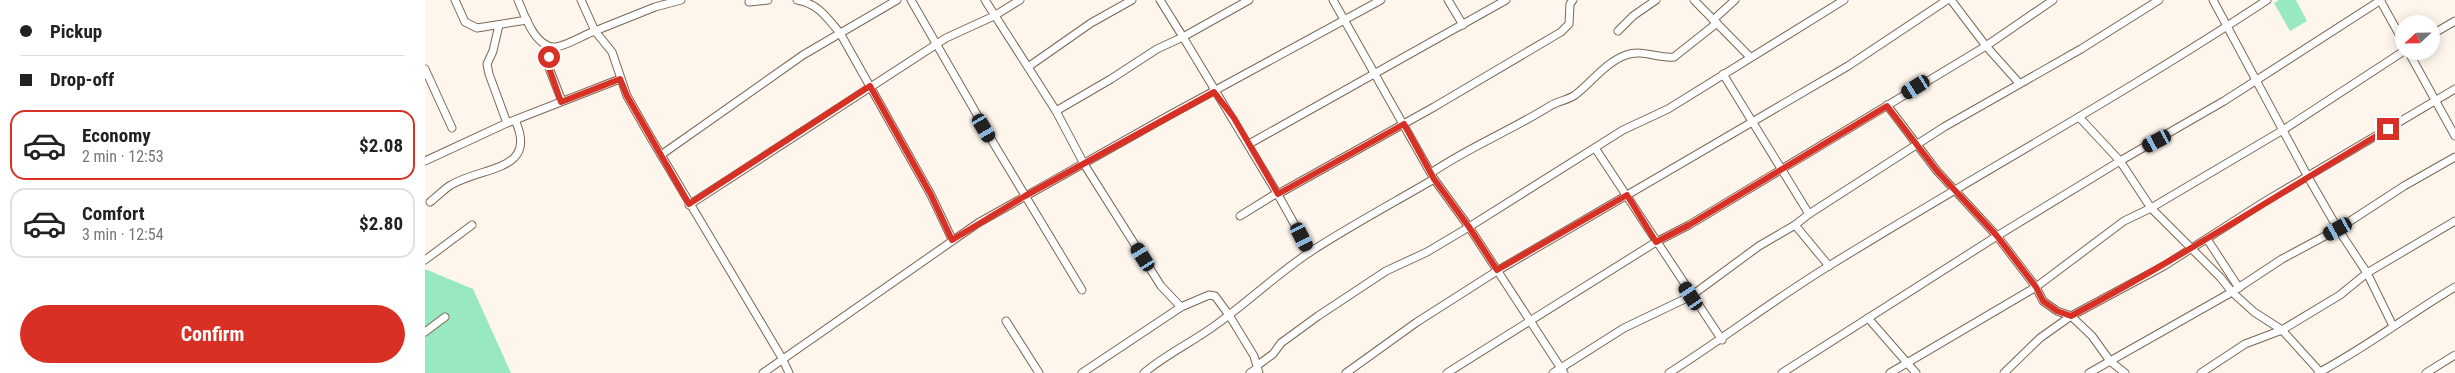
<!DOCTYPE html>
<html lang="en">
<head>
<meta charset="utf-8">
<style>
  :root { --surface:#fff; --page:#f2f2f2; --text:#222; --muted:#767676; --line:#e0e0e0; --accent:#d93025 }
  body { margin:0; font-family:"Roboto Condensed",sans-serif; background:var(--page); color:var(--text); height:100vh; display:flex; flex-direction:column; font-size:19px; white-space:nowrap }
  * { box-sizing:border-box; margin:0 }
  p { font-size:16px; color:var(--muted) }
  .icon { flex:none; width:28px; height:28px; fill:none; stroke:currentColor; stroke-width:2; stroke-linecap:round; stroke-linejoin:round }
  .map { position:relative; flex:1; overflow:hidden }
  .side { display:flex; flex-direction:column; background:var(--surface); width:425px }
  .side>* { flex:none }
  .hud { display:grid; align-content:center; height:110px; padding:0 20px; background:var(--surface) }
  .needle { width:32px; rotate:248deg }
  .fabs { position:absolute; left:1970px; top:15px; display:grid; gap:10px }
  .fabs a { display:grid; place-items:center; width:45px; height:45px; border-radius:50%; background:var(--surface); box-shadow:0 2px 12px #0003; font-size:25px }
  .end { position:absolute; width:22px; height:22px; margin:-11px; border:6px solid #d93025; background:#fff; box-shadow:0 0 0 2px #fff }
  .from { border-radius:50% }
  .car { position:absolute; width:15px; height:30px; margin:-15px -8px; border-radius:6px; box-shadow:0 0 4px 1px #0007; background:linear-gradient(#222 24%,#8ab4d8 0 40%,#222 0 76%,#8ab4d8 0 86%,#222 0) }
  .hud b { display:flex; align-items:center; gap:18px; height:48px; font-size:19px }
  .hud b+b { border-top:1px solid var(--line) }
  .hud i { width:12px; height:12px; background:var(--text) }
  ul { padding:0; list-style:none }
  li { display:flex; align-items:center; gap:15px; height:70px; margin:0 10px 8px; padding:0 10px; border:2px solid var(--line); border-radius:15px }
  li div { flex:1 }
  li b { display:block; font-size:19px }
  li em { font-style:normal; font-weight:700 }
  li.on { border-color:var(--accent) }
  li>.icon { width:45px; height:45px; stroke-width:1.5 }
  .action { display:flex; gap:10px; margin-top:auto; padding:10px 20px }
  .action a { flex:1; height:58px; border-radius:30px; background:var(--accent); color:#fff; font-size:20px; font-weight:700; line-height:58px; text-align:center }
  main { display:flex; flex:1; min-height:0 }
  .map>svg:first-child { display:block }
</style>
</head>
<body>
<main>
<section class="side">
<div class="hud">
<b><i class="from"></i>Pickup</b>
<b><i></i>Drop-off</b>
</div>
<ul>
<li class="on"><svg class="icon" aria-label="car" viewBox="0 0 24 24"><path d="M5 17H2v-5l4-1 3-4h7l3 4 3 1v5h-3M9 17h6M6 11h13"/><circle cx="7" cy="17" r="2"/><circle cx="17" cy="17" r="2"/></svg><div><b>Economy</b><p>2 min · 12:53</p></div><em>$2.08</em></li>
<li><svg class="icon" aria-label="car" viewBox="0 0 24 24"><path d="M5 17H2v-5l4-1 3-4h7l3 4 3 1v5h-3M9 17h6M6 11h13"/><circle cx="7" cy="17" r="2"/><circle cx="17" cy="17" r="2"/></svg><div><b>Comfort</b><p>3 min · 12:54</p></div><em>$2.80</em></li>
</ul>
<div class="action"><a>Confirm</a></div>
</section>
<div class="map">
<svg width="2030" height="373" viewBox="0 0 2030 373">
  <rect width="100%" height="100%" fill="#fef5ec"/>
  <g fill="#98e9c2">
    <path d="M1854,0h17l11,21 -17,10 -16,-28z"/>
    <path d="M0,269l48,20 38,84h-86z"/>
  </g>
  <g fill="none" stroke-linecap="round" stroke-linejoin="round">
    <g stroke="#7b6754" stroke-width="9">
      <g id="street">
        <path d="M30,0l10,22 12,6 50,-8"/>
        <path d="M93,0c6,14 17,48 37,47 12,-1 28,-12 40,-16l17,21 15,44 21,37 134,225 7,15"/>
        <path d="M156,0l14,31 60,-24 26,-7"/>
        <path d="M372,0c22,4 29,17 43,33l91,162 21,44"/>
        <path d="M486,0l83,144 88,146"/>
        <path d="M560,0l71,111 28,53 77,122 20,21 28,-12 6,1 14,19 25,41 5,17"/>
        <path d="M735,0l23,37 66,-37"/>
        <path d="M908,0l101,179 35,48 95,146"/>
        <path d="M1023,0l15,25"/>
        <path d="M1269,0l56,57"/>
        <path d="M1526,0l35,46 33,37"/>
        <path d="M1788,0l95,177 30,52 29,44 26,53"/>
        <path d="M1955,0l24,43"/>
        <path d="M324,2l19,-2"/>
        <path d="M1288,20l22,-20"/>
        <path d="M74,25l-6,26 -6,13 2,10 18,49"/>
        <path d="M1193,31l15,-15 23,-16"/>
        <path d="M2006,35l24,-14"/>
        <path d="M123,46l1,22 13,33"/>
        <path d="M1983,51l47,85"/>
        <path d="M603,67l63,-44 41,-23"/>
        <path d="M0,69l27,59"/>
        <path d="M1298,74l86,140"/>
        <path d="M1462,105l50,66 60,65 39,51 7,14 14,10 14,5 21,20 18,25 15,12"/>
        <path d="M631,111l55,-32 46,-30 26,-12 94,156"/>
        <path d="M1654,117l41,44 31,47 69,69 12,15 22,20 28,18 39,43"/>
        <path d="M824,144l257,-144"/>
        <path d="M1170,148l127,192"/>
        <path d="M236,155l142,-100 94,-55"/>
        <path d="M0,161l82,-38 113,-44"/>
        <path d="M1006,173c38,-26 81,-43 119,-67 8,-5 18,-6 25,-11 16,-12 31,-33 51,-40 17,-6 32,4 48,2l43,-34"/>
        <path d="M853,194l156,-87 127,-75 8,-8 1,-20 3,-4"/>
        <path d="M5,202c7,-5 14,-13 21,-17 31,-19 88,-13 64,-65"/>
        <path d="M264,205l257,-167 48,-22 26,-16"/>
        <path d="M815,216l37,-23 33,59"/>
        <path d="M1370,225l34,41"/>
        <path d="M1782,239l32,49"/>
        <path d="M0,260l47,-35"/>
        <path d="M1443,318l48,55"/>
        <path d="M581,321l33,52"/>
        <path d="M0,332l20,-15"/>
        <path d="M833,365l15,-11 8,-11 37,-27 68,-45 41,-19 42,-25 154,-97 45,-21 176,-109"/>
        <path d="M338,373l215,-150 190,-107 213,-116"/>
        <path d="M657,373l99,-66"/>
        <path d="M719,373c22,-19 49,-31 73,-49 32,-23 60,-50 93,-72 40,-26 83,-49 124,-73"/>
        <path d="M825,373l6,-4"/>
        <path d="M921,373l71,-51 80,-51 351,-205 99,-66"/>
        <path d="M1022,373l209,-131 33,-17 297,-179 67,-46"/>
        <path d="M1128,373l71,-45 67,-32 68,-50 36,-21 14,-11 135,-87 137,-78 78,-49"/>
        <path d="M1244,373c55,-35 107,-75 163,-109 144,-89 293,-170 435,-264"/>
        <path d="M1357,373l215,-137 123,-75 104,-60 157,-101"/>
        <path d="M1465,373l146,-86 88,-66 27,-13 132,-78 121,-79"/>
        <path d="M1579,373l36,-35 31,-22 93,-50 100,-64 191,-113"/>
        <path d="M1664,373l143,-81 50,-33 56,-30 66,-43 51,-29"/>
        <path d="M1776,373l44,-29 37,-14 58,-35 27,-22 88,-52"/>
        <path d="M1893,373c49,-26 90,-58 137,-86"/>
        <path d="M2001,373l29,-18"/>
      </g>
    </g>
    <use href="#street" stroke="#fff" stroke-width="7"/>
  </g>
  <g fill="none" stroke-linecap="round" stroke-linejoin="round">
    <path stroke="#d93025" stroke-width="6" d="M124,57v11l12,34 59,-23 7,17 62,108 181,-118 61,109 21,45 73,-44 189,-104 20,26 44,76 126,-70 30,55 35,48 28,43 130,-75 29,47 33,-17 198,-119 50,65 60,65 39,51 7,14 14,10 14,5c109,-58 211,-124 317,-187"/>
  </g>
</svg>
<div class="fabs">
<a><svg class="needle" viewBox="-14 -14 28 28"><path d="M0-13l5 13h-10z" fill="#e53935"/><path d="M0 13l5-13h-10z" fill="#767676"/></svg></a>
</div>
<i class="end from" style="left:124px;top:57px"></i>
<i class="end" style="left:1963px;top:129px"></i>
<i class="car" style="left:1491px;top:87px;rotate:238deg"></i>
<i class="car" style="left:559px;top:128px;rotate:150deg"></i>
<i class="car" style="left:1732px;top:141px;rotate:242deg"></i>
<i class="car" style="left:1913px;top:229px;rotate:241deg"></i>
<i class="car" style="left:877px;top:237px;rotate:153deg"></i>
<i class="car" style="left:718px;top:257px;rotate:328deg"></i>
<i class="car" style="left:1266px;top:296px;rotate:327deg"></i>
</div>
</main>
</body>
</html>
